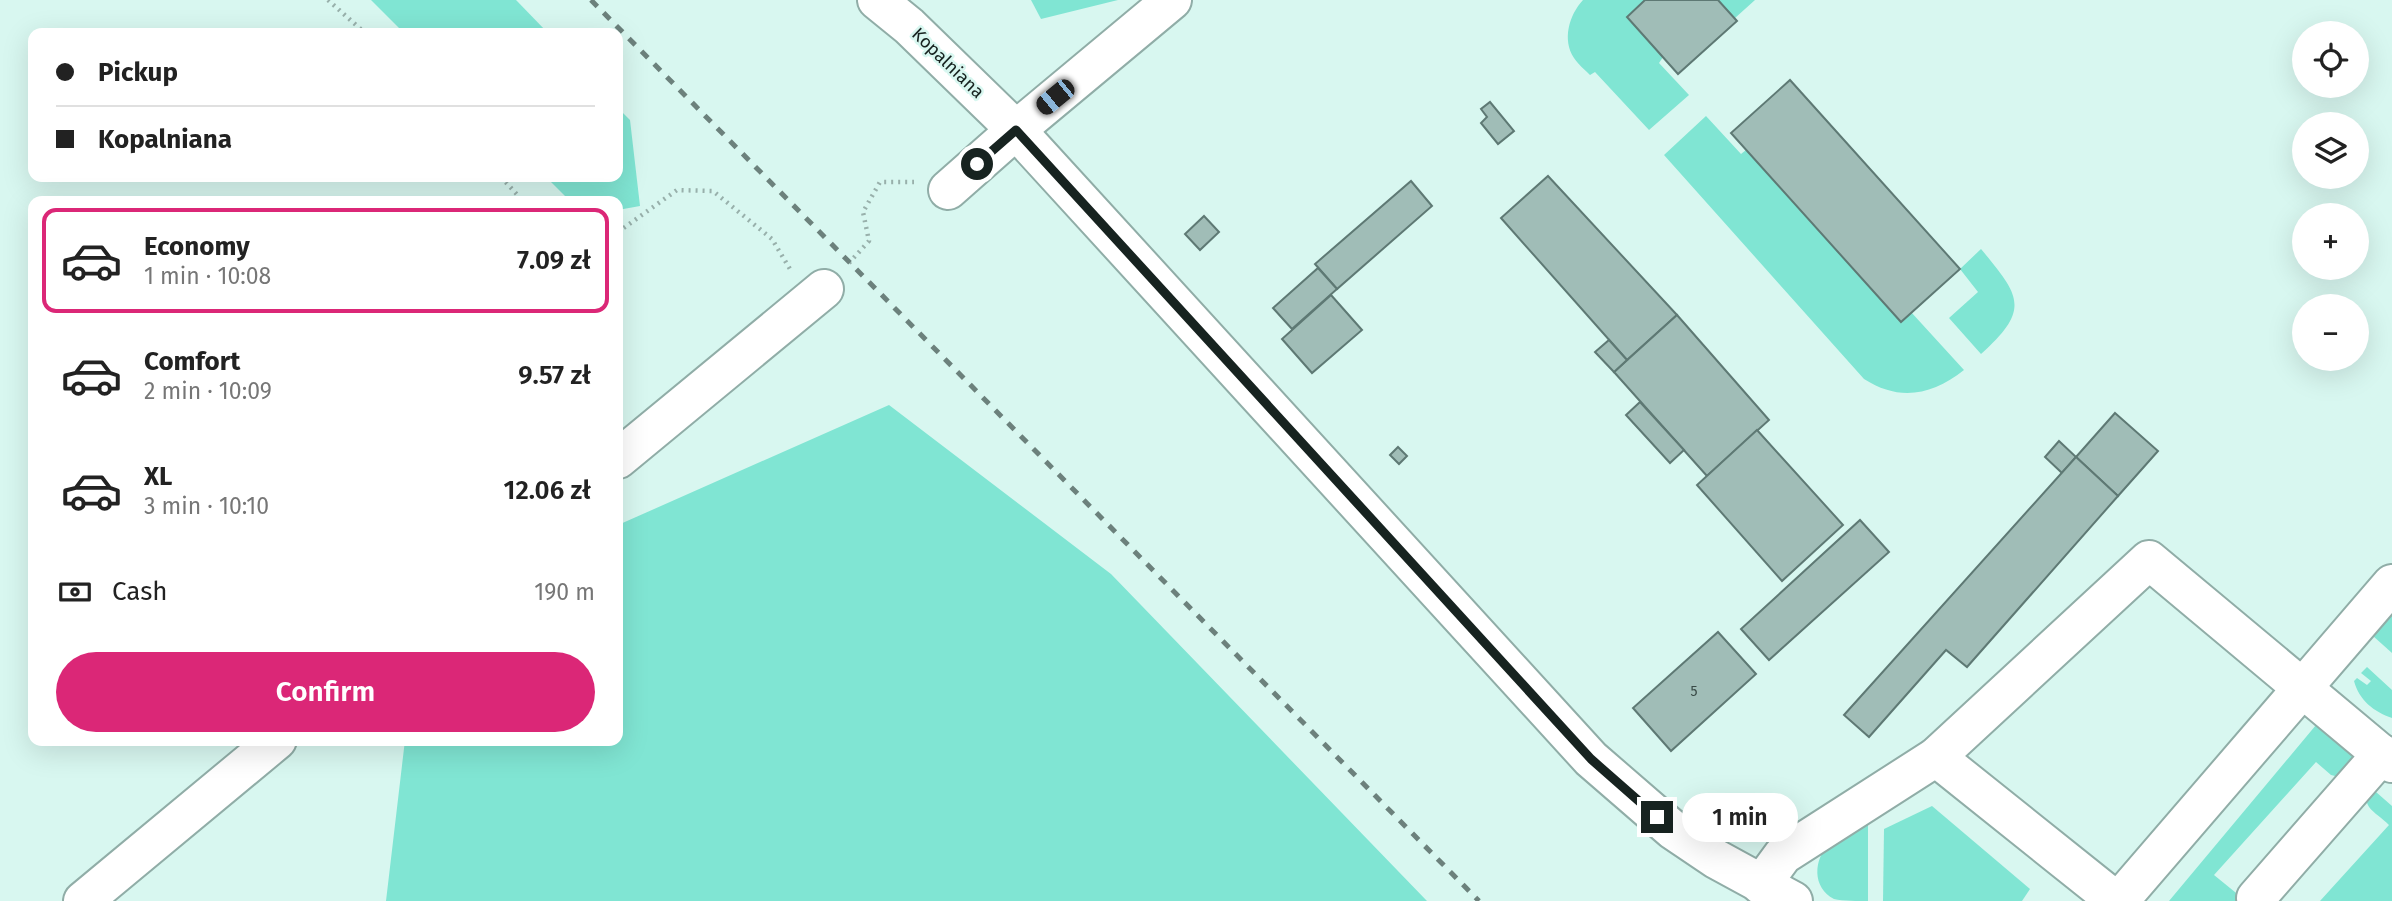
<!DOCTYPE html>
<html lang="en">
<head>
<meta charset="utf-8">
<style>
  :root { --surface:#fff; --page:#f6f6f6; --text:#222; --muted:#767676; --line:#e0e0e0; --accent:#db2777 }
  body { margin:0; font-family:"Fira Sans",sans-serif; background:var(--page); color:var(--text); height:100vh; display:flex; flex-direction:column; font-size:26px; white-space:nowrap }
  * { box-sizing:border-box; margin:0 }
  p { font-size:23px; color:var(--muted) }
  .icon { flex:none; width:38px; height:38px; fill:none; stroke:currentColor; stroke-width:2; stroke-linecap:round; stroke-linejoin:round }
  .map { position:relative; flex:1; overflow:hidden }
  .drawer { position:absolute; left:28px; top:196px; width:595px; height:550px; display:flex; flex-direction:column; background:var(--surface); border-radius:14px; box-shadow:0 7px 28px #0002 }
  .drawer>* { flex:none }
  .banner { position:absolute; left:28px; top:28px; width:595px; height:154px; border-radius:14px; box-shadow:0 7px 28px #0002; display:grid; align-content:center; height:154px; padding:0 28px; background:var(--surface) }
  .tools { position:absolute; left:2292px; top:21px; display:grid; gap:14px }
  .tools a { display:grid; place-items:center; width:77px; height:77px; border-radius:50%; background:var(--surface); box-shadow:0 7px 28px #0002; font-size:35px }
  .end { position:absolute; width:32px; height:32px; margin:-16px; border:9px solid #172320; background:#fff; box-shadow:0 0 0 4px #fff }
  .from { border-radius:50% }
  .bubble { position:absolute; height:49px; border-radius:24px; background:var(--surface); box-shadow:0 7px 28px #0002; font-size:23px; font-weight:600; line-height:49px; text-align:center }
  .car { position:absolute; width:21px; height:42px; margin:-21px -10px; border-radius:9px; box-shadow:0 0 5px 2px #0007; background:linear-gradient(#222 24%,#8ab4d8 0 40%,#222 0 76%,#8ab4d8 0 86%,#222 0) }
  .banner b { display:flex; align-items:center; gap:24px; height:66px; font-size:26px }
  .banner b+b { border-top:2px solid var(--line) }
  .banner i { width:18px; height:18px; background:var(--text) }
  ul { padding:12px 0 0; list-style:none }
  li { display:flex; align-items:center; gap:21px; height:105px; margin:0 14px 10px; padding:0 14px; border:4px solid transparent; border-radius:14px }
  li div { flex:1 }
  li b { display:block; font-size:26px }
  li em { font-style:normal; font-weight:600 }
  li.active { border-color:var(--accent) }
  li>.icon { width:63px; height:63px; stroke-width:1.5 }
  .pay { display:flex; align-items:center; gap:18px; height:77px; padding:0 28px; font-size:26px }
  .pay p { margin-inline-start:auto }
  .action { display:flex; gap:14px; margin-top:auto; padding:14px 28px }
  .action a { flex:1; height:80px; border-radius:42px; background:var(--accent); color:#fff; font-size:28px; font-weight:600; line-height:80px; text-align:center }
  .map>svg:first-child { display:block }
</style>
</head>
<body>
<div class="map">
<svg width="2392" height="901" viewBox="0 0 2392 901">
  <rect width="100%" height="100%" fill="#d8f7f0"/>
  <g fill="#80e5d3">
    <path d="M371,0h145l32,33h-144z"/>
    <path d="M1031,0h87l-77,19z"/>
    <path d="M1583,0h62l-18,17 36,40 -4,6 30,32 -40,35 -54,-58 -5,3c-5,-5 -12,-11 -16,-17 -12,-18 -5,-43 9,-58z"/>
    <path d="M1718,0h37l-20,18z"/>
    <path d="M618,108l12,12 10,86 -22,4v-9h-48l-24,-24h72z"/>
    <path d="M1706,116l35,38 5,-4 155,172 10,-10 53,58c-32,25 -64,32 -100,9l-200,-224z"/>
    <path d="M1981,249c39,47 50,60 0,105l-32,-36 29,-26 -18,-23z"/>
    <path d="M889,405l222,169 316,327h-1041l19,-161h213v-215z"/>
    <path d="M2392,614v39l-19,-17z"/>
    <path d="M2367,667l25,23v28c-18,-6 -33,-18 -38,-37l3,-3 10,7 4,-4 -10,-8z"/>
    <path d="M2316,725l45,28 -22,24 -8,-2 -15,-13 -102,113 32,26h-77z"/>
    <path d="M2368,785l24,21v95h-72l69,-76c-15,-15 -28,-16 -21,-40z"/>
    <path d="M1932,806l98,83 -8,12h-139l1,-72z"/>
    <path d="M1868,819v82c-10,0 -25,0 -34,-2 -22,-11 -21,-40 -4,-56 11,-10 26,-17 38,-24z"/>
  </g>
  <g fill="#a0bdb7" stroke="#5e7974" stroke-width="2">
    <path d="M1645,0h73l19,21 -59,53 -51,-57z"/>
    <path d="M1790,80l170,189 -59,53 -170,-189z"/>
    <path d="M1490,102l24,29 -16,13 -17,-21 6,-6 -6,-8z"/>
    <path d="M1548,176l129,139 -50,45 -126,-142z"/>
    <path d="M1411,181l21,25 -95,83 -22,-25z"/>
    <path d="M1204,216l15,16 -19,18 -15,-16z"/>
    <path d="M1318,268l19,21 -45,40 -19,-21z"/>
    <path d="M1331,295l31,35 -50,43 -30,-34z"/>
    <path d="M1677,315l92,105 -62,56 -93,-104z"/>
    <path d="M1609,340l18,20 -13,12 -19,-20z"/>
    <path d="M1640,402l44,48 -14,13 -44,-48z"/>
    <path d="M2115,413l43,38 -40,45 -42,-39z"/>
    <path d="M1757,430l86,95 -61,56 -85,-96z"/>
    <path d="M2059,441l17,16 -14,16 -17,-16z"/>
    <path d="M1398,447l9,9 -8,8 -9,-9z"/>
    <path d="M2076,457l42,39 -151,171 -21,-17 -77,87 -25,-22z"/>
    <path d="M1860,520l29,32 -120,108 -28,-31z"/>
    <path d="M1718,632l38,42 -85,77 -38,-43z"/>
  </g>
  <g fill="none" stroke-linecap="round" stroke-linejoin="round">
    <g stroke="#90ada7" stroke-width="42">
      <g id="minor">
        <path d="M877,0l32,26 107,104 575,629 82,71 43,29 77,42"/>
        <path d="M948,190l68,-60 156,-130"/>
        <path d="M618,459l206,-170"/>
        <path d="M1936,757l180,144"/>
        <path d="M1761,885l22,-30 153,-98 213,-197 243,203"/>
        <path d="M2256,898l126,-144"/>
        <path d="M83,901l194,-161"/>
        <path d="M2119,901l273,-317"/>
      </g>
    </g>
    <g stroke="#98b0ab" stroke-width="4.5" stroke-dasharray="2 5" stroke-linecap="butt">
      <path d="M328,0l37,33"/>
      <path d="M501,177l22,24"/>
      <path d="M618,232l59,-42 36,1 59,48 18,30"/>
      <path d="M849,263l20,-22 -6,-29 17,-30h34"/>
    </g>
    <use href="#minor" stroke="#fff" stroke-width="38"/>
    <path stroke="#6c817c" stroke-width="5" stroke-dasharray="9 9" stroke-linecap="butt" d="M591,0l888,901"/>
  </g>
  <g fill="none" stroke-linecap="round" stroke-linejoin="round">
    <path stroke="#172320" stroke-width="9" d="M977,164l39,-34 575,629 66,58"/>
  </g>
  <g text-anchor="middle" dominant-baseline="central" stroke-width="5" stroke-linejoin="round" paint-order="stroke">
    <g font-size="14" fill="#394a46">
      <text x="1694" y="691">5</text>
    </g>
    <g font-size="18" fill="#172320" stroke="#d8f7f0">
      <text transform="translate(948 63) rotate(44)">Kopalniana</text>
    </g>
  </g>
</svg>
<div class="tools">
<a><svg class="icon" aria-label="locate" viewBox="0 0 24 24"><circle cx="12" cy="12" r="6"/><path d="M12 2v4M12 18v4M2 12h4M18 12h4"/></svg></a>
<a><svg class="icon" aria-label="layers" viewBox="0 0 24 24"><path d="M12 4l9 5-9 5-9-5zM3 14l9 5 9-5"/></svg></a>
<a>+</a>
<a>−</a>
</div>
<i class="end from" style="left:977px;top:164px"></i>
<i class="end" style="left:1657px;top:817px"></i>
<div class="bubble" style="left:1682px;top:793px;width:116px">1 min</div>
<i class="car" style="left:1055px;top:97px;rotate:231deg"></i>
<div class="banner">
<b><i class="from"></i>Pickup</b>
<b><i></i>Kopalniana</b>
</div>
<section class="drawer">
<ul>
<li class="active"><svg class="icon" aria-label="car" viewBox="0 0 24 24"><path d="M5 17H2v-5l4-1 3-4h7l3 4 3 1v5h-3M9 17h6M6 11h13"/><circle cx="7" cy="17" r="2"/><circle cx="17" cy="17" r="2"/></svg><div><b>Economy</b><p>1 min · 10:08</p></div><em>7.09 zł</em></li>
<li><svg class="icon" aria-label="car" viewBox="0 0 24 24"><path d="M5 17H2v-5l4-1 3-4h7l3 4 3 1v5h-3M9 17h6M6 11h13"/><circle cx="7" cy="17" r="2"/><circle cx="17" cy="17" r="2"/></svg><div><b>Comfort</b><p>2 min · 10:09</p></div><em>9.57 zł</em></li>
<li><svg class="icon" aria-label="car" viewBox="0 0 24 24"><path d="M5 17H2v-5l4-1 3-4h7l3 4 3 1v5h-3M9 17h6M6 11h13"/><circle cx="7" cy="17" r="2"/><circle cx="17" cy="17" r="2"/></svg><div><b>XL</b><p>3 min · 10:10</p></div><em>12.06 zł</em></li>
</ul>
<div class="pay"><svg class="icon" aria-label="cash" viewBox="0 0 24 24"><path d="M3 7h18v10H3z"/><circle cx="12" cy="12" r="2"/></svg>Cash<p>190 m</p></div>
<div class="action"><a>Confirm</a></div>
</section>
</div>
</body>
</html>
